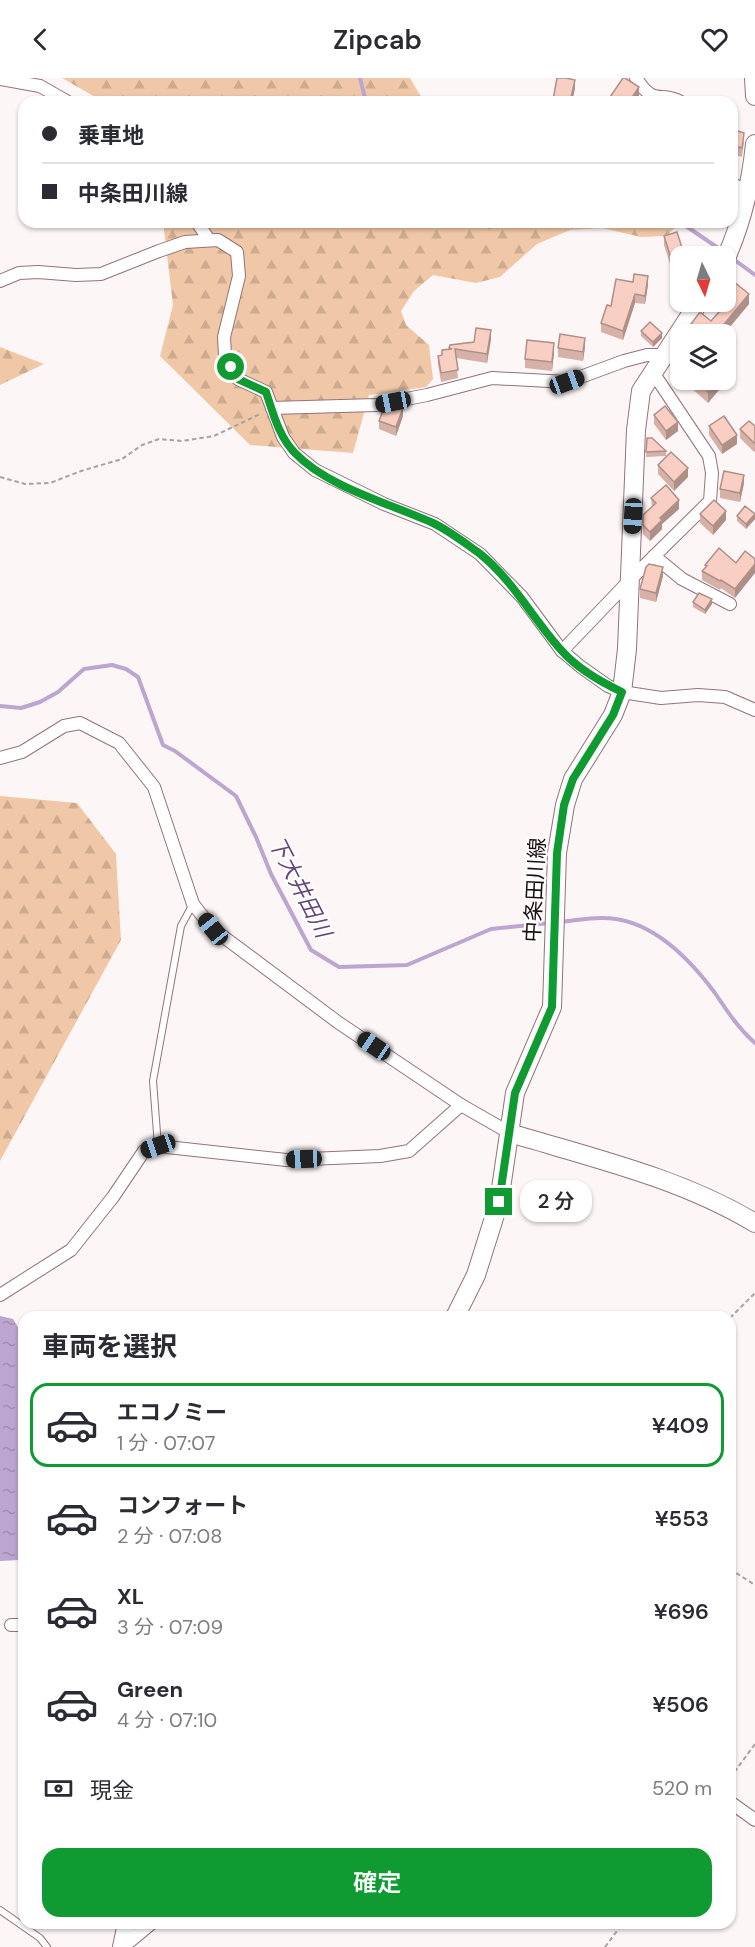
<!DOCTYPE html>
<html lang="ja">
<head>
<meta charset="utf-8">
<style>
  :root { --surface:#fff; --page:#f7f7f7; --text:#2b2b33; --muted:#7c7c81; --line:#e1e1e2; --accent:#109a32 }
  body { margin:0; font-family:"DM Sans","Noto Sans JP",sans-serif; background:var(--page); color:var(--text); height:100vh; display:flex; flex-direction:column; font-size:22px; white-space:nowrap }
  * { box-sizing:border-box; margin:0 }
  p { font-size:20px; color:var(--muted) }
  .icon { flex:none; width:33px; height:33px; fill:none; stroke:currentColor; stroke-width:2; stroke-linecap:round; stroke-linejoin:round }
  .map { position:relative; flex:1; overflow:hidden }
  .sheet { position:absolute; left:18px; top:1233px; width:718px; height:618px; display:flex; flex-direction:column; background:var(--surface); border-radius:18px; box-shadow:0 2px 4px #0004 }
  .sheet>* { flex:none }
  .hud { position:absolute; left:18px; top:18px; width:720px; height:132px; border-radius:18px; box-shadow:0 2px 4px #0004; display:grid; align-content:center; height:132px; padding:0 24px; background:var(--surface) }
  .needle { width:39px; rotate:175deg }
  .fabs { position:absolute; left:670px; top:168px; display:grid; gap:12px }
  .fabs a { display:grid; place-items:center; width:66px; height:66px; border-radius:12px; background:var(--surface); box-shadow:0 2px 4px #0004; font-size:30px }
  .end { position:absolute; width:27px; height:27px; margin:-14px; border:8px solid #109a32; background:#fff; box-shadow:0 0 0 3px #fff }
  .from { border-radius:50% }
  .bubble { position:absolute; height:42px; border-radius:18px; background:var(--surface); box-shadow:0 2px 4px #0004; font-size:20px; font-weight:600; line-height:42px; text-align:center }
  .car { position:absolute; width:18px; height:36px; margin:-18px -9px; border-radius:8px; box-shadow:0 0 4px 2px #0007; background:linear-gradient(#222 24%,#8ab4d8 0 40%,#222 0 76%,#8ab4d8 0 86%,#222 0) }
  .hud b { display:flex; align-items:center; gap:21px; height:57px; font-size:22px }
  .hud b+b { border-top:2px solid var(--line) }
  .hud i { width:15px; height:15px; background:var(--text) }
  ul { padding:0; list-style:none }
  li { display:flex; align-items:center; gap:18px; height:84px; margin:0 12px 9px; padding:0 12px; border:3px solid transparent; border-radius:18px }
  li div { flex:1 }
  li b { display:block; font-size:22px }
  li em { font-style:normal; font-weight:600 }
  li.on { border-color:var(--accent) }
  li>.icon { width:54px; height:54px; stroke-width:1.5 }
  h2 { padding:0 24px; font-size:27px; line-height:72px }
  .pay { display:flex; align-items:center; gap:15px; height:66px; padding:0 24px; font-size:22px }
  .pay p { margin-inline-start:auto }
  .button { display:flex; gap:12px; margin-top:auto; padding:12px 24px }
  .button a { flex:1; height:69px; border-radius:18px; background:var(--accent); color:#fff; font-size:24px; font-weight:600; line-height:69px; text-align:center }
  header { display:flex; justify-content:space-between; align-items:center; height:78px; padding:0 24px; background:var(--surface); font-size:27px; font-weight:600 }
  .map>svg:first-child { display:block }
</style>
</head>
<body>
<header><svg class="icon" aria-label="back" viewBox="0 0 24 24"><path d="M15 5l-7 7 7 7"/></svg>Zipcab<svg class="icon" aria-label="heart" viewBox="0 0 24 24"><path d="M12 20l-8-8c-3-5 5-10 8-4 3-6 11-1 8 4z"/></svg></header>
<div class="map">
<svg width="755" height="1869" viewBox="0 0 755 1869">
  <defs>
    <pattern id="forest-firs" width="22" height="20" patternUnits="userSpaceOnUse" patternTransform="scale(1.5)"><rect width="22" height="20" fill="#f0c8a7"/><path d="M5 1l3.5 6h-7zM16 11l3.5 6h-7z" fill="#cdab8f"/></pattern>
    <pattern id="water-ripples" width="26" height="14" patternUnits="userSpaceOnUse" patternTransform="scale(1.5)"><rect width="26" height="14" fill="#bca5cf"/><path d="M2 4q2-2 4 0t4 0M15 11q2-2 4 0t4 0" fill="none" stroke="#a18db1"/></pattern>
  </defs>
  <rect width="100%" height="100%" fill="#fdf6f7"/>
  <g fill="url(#forest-firs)">
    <path d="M62,0h348l14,24h-320z"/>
    <path d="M163,144h507l6,5 -10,9 -25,1 -39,-9 -32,2 -33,14 -37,33 -24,6 -43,-8 -19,16 -13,20 5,14 23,20 4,34 -7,8 -57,8 -16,58 -103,-8 -90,-89 13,-51z"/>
    <path d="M0,269l44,17 -44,21z"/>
    <path d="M0,718l77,7 39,51 5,86 -121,221z"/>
  </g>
  <path fill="url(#water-ripples)" d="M0,1238l13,3 11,18v92l-4,131 -20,1z"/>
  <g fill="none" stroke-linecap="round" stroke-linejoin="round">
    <g stroke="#bca5cf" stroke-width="4">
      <path d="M360,0l6,24"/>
      <path d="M482,144l7,5 19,-5"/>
      <path d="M680,144l44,30"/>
      <path d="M732,180l23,17"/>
      <path d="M0,628l21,2 19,-6 18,-10 26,-23 28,-4 14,4 12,8 25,68 12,6 61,45 20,41 15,37 40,76 28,17 68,-2 84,-36 58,-6"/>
      <path d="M559,844c15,-1 31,-5 46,-4 46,1 84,40 110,75 12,18 24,36 40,50"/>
    </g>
    <g stroke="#937379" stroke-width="8">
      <g id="lane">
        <path d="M158,1068l-5,-65 28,-155 12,-22"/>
        <path d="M0,1832l40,28 7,9"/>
      </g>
    </g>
    <g stroke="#937379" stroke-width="14">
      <g id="street">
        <path d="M636,0c19,30 24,12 45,24"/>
        <path d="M0,1l40,7 28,16"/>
        <path d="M732,106l16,7"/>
        <path d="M197,144l12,18"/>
        <path d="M0,203l19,-8 19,-1 38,3 25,-1 58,-23 26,-9 33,-2 19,12 2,24 -15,61 1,18 13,24 28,13 17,45 11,16 21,17 69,34 51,20 45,30 42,43 40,54 19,16 27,19 14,6 39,6 37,-3 27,2 30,13"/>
        <path d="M272,330l104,-3 51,-10 65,-17 75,4 57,-21 23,-6h16"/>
        <path d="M654,478l28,23 48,25"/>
        <path d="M562,573l68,-71 80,-79 2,-28 -3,-17 -57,-85"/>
        <path d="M0,680l22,-6 42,-26 16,-3 39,20 35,44 39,117 20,25 126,94 122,82 49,28"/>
        <path d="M0,1217l71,-45 42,-53 31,-46 14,-5 128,14 94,-4 29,-5 52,-46"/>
        <path d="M11,1547h13"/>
        <path d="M730,1724l25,18"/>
        <path d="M123,1869l29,-24"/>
      </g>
    </g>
    <g stroke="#937379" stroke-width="20">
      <g id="secondary">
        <path d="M754,0l1,18"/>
        <path d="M726,180c16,-36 25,-75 29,-114"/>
        <path d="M510,1055c83,25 170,45 245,90"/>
        <path d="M455,1239l21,-42 23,-73 16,-109 37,-86 5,-154 8,-48 8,-26 40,-64 9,-23 5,-43 9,-219 5,-39 58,-89"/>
        <path d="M122,1869l5,-24"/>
      </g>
    </g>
    <g stroke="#aaa1a3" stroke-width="2" stroke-dasharray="4.5 3" stroke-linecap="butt">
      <path d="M0,399l25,7 25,-1 31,-12 41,-12 20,-14 17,-6 23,2 32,-5 46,-22"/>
      <path d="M730,1240l25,-25"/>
      <path d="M730,1491l25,16"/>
      <path d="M730,1700l25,-34"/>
      <path d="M605,1869l18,-24"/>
    </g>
    <use href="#lane" stroke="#fff" stroke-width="6"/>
    <use href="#street" stroke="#fff" stroke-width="12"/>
    <use href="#secondary" stroke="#fff" stroke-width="18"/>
  </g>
  <g fill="#d6b1a8">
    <path d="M639,18l-5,6h-24v-5z"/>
    <path d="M732,51l12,13 -2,15 -10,-3z"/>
    <path d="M664,158l20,20 -13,11 -7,-22z"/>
    <path d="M648,207l-3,19 -10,-1 -12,37 -22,-8v-9l10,-17z"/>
    <path d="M714,224h12l23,2 -25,30h-38l5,-6v-4l20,-3 10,-11 -7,-5z"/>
    <path d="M641,253l21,7 -9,9 -12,-11z"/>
    <path d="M491,261l-4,24 -31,-5 2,20 -17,4 -3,-18v-8l4,-1v-5l7,-1z"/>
    <path d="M681,263v23l-6,-5v-11z"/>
    <path d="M585,269l-2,14 -25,-4v-9z"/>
    <path d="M554,274l-2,19 -27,-3v-9z"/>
    <path d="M689,302h34v5l-15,18 -19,-17z"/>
    <path d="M654,337l24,16 -12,9 -12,-16z"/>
    <path d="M403,338l-7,20 -17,-7v-8z"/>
    <path d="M709,348l28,18 -15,10 -13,-19z"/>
    <path d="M755,348v25l-1,1 -14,-14v-9z"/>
    <path d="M647,360l19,13v5l-20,1z"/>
    <path d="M658,387l30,12 -14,14 -16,-17z"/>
    <path d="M744,405l-4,19 -20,-4v-9z"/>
    <path d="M651,420l28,11 -17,15v5l-12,12 -7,-7v-9l9,-18z"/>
    <path d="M700,436l26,6 -13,15 -13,-12z"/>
    <path d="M737,438l18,3 -9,10 -9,-8z"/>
    <path d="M736,485l-1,35 -14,-10 -1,2 -18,-10v-9l3,-3v-3z"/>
    <path d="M663,498l-7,26 -16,-4v-9z"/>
    <path d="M693,524l19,2 -7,10 -12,-7z"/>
  </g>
  <g fill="#ae9088">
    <path d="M575,2v9l-3,13h-2z"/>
    <path d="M639,9v9l-5,6h-5z"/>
    <path d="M684,176v2h-3v8l-10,3v-9z"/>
    <path d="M648,198v9l-3,19v-8z"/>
    <path d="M635,216v9l-12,37v-9z"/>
    <path d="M749,216v10l-25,30h-8z"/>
    <path d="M491,252v9l-4,24v-9z"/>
    <path d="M662,255v5l-9,9v-5z"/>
    <path d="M585,260v9l-2,14v-9z"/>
    <path d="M554,265v9l-2,19v-9z"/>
    <path d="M719,302h4v5l-15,18v-11z"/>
    <path d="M403,330v8l-7,20v-9z"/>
    <path d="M678,344v9l-12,9v-9z"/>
    <path d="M737,357v9l-15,10v-9z"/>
    <path d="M688,390v9l-14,14v-9z"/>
    <path d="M744,397v8l-4,19v-9z"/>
    <path d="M679,422v9l-17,15v5l-12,12v-9l10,-14z"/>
    <path d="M726,433v9l-13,15v-9z"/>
    <path d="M755,436v5l-9,10v-5z"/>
    <path d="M755,486v9l-20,25v-9z"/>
    <path d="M663,489v9l-7,26v-9z"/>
    <path d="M712,521v5l-7,10v-4z"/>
  </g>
  <g fill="#f9cec3" stroke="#ae9088" stroke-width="1.5">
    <path d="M557,0h9l9,2 -5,22h-9l-8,-2z"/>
    <path d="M623,0h2l14,9 -10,15h-11l-8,-5z"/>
    <path d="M732,51l12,4 -2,15 -10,-3z"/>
    <path d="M677,154l7,22 -13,4 -7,-22z"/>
    <path d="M634,196l14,2 -3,20 -10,-2 -12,37 -22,-8 6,-18 4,1 5,-27 17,3z"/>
    <path d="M728,199l21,17 -33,40h-30l7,-8 -2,-2 9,-12 11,9 16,-18 -3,-1h2v-23z"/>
    <path d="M650,244l12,11 -9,9 -12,-11z"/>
    <path d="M476,250l15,2 -4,24 -32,-5 3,21 -17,3 -3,-17 4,-1v-5l10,-1 -3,-1 1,-3 24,-3z"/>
    <path d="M560,256l25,4 -2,14 -25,-4z"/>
    <path d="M527,262l27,3 -2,19 -27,-3z"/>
    <path d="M681,263v12l-6,-5z"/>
    <path d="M694,302h25l-11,12z"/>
    <path d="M386,325l17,5 -7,19 -17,-6z"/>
    <path d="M665,328l13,16 -12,9 -12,-16z"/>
    <path d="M724,338l13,19 -15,10 -13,-19z"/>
    <path d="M749,343l6,5v16l-1,1 -14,-14z"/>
    <path d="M647,360h5l14,13 -20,1z"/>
    <path d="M671,374l17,16 -14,14 -16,-17z"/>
    <path d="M724,393l20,4 -4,18 -20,-4z"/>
    <path d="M666,407l13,15 -19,18 2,2 -12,12 -7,-7v-10l13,-12 -5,-5z"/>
    <path d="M714,422l12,11 -13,15 -13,-12z"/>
    <path d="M745,428l10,8 -9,10 -9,-8z"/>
    <path d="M719,470l17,15 9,-12 10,8v5l-20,25 -14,-9 -1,1 -18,-10 5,-5 -2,-1z"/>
    <path d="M649,486l14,3 -7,26 -16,-4 6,-22z"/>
    <path d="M699,515l13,6 -7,11 -12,-8z"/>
  </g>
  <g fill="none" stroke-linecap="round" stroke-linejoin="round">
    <path stroke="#109a32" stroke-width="8" d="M231,289l7,12 28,13c7,21 13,45 29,61 32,34 96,51 138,70 15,7 32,20 46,30 34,27 54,66 83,98 15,17 39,31 60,41l-9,23 -40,64 -9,26 -7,48 -5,154 -37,86 -16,109"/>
  </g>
  <g text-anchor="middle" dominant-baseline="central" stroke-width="4.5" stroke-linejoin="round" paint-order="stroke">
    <g font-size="21" fill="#1a0f11" stroke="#fff">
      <text transform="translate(535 812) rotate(-87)">中条田川線</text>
    </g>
    <g font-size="22" font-style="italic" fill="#66467e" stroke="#fff">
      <text transform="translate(300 809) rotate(63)">下大井田川</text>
    </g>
  </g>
</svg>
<div class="fabs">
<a><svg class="needle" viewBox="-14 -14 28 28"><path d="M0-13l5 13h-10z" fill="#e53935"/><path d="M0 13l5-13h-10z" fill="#7c7c81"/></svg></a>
<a><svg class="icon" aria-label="layers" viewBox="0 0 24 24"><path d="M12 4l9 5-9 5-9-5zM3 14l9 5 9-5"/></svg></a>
</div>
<i class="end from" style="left:231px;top:289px"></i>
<i class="end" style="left:499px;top:1124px"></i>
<div class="bubble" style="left:520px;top:1102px;width:72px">2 分</div>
<i class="car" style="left:567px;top:304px;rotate:70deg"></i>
<i class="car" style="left:393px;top:324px;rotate:259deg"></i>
<i class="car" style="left:633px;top:438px;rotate:183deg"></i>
<i class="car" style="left:213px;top:851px;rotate:321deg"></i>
<i class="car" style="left:374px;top:968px;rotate:304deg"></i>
<i class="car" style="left:158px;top:1068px;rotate:251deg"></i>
<i class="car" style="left:304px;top:1081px;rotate:268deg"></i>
<div class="hud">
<b><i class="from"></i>乗車地</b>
<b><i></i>中条田川線</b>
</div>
<section class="sheet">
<h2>車両を選択</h2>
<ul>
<li class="on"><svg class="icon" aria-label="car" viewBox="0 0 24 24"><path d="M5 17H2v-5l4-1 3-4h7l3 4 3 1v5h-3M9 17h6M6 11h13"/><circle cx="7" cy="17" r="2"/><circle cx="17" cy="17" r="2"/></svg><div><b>エコノミー</b><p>1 分 · 07:07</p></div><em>¥409</em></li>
<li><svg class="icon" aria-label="car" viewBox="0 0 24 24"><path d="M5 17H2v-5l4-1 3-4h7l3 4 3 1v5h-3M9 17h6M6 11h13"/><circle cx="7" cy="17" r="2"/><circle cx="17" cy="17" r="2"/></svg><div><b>コンフォート</b><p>2 分 · 07:08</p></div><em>¥553</em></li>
<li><svg class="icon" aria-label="car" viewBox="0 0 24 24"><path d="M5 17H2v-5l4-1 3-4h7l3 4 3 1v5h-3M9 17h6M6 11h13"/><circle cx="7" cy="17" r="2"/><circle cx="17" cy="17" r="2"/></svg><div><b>XL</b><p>3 分 · 07:09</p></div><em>¥696</em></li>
<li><svg class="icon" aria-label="car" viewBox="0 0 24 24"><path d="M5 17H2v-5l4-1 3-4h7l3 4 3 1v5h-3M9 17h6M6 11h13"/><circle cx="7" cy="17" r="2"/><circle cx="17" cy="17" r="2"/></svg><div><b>Green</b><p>4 分 · 07:10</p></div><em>¥506</em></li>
</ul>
<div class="pay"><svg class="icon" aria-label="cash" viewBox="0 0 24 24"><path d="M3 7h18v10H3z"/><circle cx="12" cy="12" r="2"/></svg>現金<p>520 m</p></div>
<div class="button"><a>確定</a></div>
</section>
</div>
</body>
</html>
